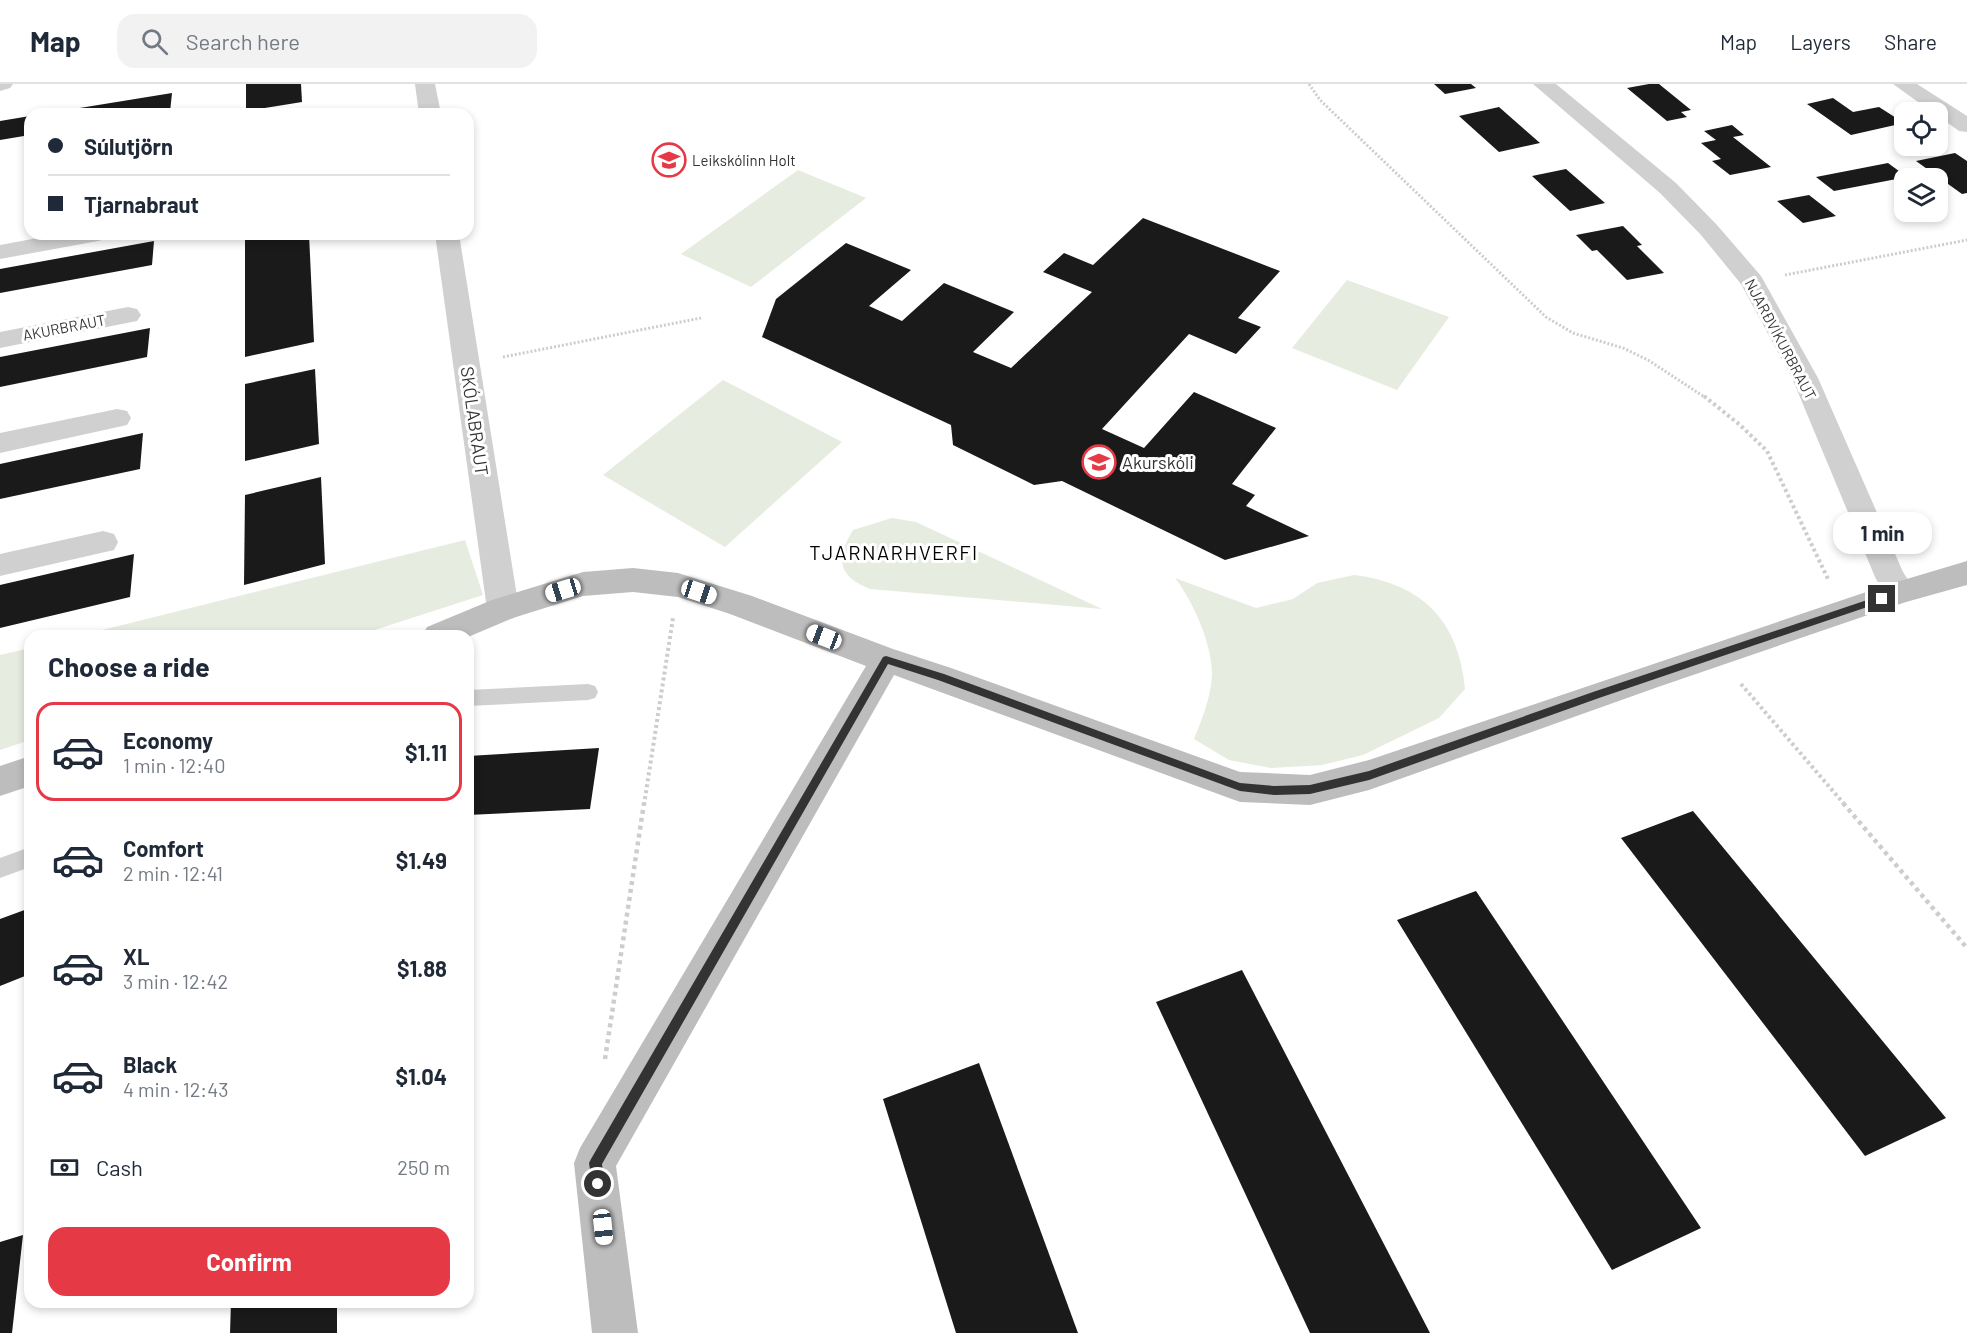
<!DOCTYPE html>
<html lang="en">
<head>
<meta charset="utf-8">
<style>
  :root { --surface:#fff; --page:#f2f2f3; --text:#1f2937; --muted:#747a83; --line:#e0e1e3; --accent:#e63946 }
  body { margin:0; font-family:Barlow,sans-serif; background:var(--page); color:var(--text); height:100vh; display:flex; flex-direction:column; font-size:22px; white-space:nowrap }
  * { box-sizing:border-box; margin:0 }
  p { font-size:20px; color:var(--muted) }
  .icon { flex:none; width:33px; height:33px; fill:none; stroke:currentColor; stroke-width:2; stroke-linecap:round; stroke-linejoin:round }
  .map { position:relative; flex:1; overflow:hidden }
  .sheet { position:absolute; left:24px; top:546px; width:450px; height:678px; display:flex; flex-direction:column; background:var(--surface); border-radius:18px; box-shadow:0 3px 9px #0003 }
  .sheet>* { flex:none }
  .hud { position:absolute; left:24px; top:24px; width:450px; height:132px; border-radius:18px; box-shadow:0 3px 9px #0003; display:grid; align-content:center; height:132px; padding:0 24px; background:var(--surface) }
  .fabs { position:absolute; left:1894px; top:18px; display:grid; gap:12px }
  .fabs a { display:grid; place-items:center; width:54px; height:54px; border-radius:12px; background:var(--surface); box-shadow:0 3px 9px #0003; font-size:30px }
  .end { position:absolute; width:27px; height:27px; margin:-14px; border:8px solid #333; background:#fff; box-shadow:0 0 0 3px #fff }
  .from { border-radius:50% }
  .bubble { position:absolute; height:42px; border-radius:18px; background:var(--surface); box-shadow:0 3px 9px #0003; font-size:20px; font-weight:700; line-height:42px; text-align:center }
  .car { position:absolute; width:18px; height:36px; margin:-18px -9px; border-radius:8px; box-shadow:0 0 4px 2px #0007; background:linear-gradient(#fff 24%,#345 0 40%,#fff 0 76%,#345 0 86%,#fff 0) }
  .hud b { display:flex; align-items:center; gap:21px; height:57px; font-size:22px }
  .hud b+b { border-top:2px solid var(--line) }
  .hud i { width:15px; height:15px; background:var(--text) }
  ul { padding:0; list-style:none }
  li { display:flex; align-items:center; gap:18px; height:99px; margin:0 12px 9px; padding:0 12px; border:3px solid transparent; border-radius:18px }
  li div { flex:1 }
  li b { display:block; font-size:22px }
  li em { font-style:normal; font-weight:700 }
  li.on { border-color:var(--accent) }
  li>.icon { width:54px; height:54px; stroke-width:1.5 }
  h2 { padding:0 24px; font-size:27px; line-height:72px }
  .pay { display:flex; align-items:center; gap:15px; height:66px; padding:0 24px; font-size:22px }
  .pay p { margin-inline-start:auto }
  .action { display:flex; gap:12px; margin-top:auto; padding:12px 24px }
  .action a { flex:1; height:69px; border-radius:18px; background:var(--accent); color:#fff; font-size:24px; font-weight:700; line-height:69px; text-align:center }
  header { display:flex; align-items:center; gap:36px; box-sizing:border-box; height:84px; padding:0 30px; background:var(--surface); border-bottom:2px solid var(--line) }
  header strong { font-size:28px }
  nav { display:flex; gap:33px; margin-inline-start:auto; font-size:21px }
  .search { width:420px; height:54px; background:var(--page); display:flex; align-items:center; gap:15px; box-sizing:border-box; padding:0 21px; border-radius:18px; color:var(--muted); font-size:22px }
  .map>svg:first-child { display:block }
</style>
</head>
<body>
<header>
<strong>Map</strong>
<div class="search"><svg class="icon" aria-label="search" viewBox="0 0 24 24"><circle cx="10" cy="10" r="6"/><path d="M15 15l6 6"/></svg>Search here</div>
<nav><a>Map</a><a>Layers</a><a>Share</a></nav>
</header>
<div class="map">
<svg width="1967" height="1249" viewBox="0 0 1967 1249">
  <rect width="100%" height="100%" fill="#fff"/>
  <g fill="#e6ecdf">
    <path d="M798,86l68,28 -115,89 -70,-33z"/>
    <path d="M1347,196l102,37 -52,73 -105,-42z"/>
    <path d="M723,296l119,62 -117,105 -122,-72z"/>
    <path d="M892,434l24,4 186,87 -232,-20c-33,-13 -34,-31 -17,-59z"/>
    <path d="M465,456l18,55 -127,41h-278z"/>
    <path d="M1354,491c68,8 105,46 111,114l-26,29 -76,37 -41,10 -51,3 -42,-8 -35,-21c8,-20 18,-44 18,-67 -1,-30 -19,-71 -37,-94l81,30 37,-9 24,-16z"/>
    <path d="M30,564v92l-30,10v-95z"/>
  </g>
  <g fill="#1a1a1a">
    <path d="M246,0h55l1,18 -56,9z"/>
    <path d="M1434,0h37l5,4 -31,6z"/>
    <path d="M1649,0h10l32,26 -10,2 6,5 -20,4 -40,-33z"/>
    <path d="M172,9l-2,19 -120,2 -1,-1z"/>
    <path d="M1833,14l20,14 26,-5 25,16 -53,12 -44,-31z"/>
    <path d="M1499,23l41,36 -41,9 -40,-36z"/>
    <path d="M30,32v19l-30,5v-19z"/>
    <path d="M1732,41l12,10 -11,2 38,30 -41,8 -18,-14 9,-2 -20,-16 15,-3 -12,-9z"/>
    <path d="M1955,69l12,8v32l-5,1 -46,-33z"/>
    <path d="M1888,79l19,14 -73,14 -18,-14z"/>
    <path d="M1566,85l39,34 -35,8 -38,-35z"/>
    <path d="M1809,111l27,21 -33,7 -26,-22z"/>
    <path d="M1143,134l137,53 -42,47 23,9 -25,27 -47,-20 -87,95 42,19 50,-56 82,36 -44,56 23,11 -9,11 63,30 -84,24 -163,-79 -28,4 -81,-40 -2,-20 -189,-88 14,-38 70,-56 65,27 -42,36 33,15 42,-38 70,29 -41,40 38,16 81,-76 -49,-20 21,-19 29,12z"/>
    <path d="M1623,142l19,19 -5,1 27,27 -37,7 -30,-30 -5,1 -16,-16z"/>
    <path d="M245,150h64l5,108 -69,15z"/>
    <path d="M154,157l-2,24 -152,28v-24z"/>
    <path d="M150,244l-3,29 -147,30v-30z"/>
    <path d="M315,285l4,75 -74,17v-77z"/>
    <path d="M143,349l-3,36 -140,30v-35z"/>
    <path d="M321,393l4,87 -81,21 1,-90z"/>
    <path d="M134,470l-4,43 -130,31v-43z"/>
    <path d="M599,664l-9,61 -122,6v-59z"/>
    <path d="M1693,727l253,307 -81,38 -244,-318z"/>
    <path d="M1476,807l225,337 -89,42 -215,-350z"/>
    <path d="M30,824v66l-30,12v-67z"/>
    <path d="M1242,886l188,363h-120l-154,-331z"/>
    <path d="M979,979l99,270h-122l-73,-234z"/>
    <path d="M23,1151l-11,98h-12v-91z"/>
    <path d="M231,1218h106v31h-107z"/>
  </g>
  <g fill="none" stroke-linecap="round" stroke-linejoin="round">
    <g stroke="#cdcdcd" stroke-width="3" stroke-dasharray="2 2" stroke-linecap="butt">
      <path d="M1309,0l11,16 226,217 27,16 50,15 25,12 58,38"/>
      <path d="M1785,191l182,-35"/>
      <path d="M503,273l198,-39"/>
    </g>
    <g stroke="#cdcdcd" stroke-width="4" stroke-dasharray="3 3" stroke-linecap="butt">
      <path d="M1704,312l36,29 27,26 62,130"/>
      <path d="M1741,600l104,121"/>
      <path d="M644,721l29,-187"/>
    </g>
    <g stroke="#cdcdcd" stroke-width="4.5" stroke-dasharray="4 4" stroke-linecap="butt">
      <path d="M1843,719l124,145"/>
      <path d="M605,975l39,-256"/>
    </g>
    <g fill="#d0d0d0" fill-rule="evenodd">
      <path d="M588,600l7,2 3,6 -3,6 -7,2 -120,6v-16z"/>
      <path d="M30,763v20l-30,11v-20z"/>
    </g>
    <g fill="#d0d0d0" fill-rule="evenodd">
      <path d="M0,0h13l-3,4 -10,3z"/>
      <path d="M415,0h20l6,30h-22z"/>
      <path d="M1533,0h23l120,99 41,42 44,51 57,102 85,194 13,20 -4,8c-21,7 -28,-6 -37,-23l-83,-199 -51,-94 -40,-49 -41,-42z"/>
      <path d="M1893,0h24l50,32v16l-8,-1 -21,-15v-4h-6z"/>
      <path d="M59,150h51l-4,5 -8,2 -98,18v-14z"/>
      <path d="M435,150h24l60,375 -5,9 -11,3 -11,-3 -5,-9z"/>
      <path d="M128,223l9,2 4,6 -4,6 -137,27v-16z"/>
      <path d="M117,325l10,2 4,7 -4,7 -127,28v-20z"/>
      <path d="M103,447l11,3 4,8 -4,8 -114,26v-22z"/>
    </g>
    <g fill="#bdbdbd" fill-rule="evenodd">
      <path d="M1967,477v24l-61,17 -248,85 -289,103 -59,15 -70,-3 -346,-127 -278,491 22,167h-46l-18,-170 6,-15 286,-482 -136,-52 -52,-17 -45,-5 -50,4 -70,22 -45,19 -46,-1 5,-9 65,-27 91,-28 50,-4 45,5 74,23 141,53 58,19 289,104 70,3 59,-15 521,-176z"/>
      <path d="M30,672v30l-30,10v-30z"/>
    </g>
  </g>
  <path fill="#333" d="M1882,511l3,1v5l-286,97 -230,82 -59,14 -36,1 -34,-4 -302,-111 -50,-16 -286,500 2,20 -2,5 -4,2 -5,-2 -4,-26 2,-4 292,-502 3,-1 58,18 296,109 34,3 36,-1 59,-14 224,-79z"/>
  <defs>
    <g id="school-ring" transform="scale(1.725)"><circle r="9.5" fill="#fff" stroke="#e63946" stroke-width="1.5"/><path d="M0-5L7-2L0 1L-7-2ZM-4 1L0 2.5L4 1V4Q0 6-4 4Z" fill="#e63946"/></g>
  </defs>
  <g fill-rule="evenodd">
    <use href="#school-ring" x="669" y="76"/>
    <use href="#school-ring" x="1099" y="378"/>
  </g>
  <g text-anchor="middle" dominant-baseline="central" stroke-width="6" stroke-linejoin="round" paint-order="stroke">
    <g font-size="15" fill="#333" stroke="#fff" text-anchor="start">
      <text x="692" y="76">Leikskólinn Holt</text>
    </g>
    <g font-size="15" fill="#333" stroke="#fff">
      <text transform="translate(64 243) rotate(-11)">AKURBRAUT</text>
      <text transform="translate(1781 255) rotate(62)">NJARÐVÍKURBRAUT</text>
    </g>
    <g font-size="18" fill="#333" stroke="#fff">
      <text transform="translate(475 337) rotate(82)">SKÓLABRAUT</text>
    </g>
    <g font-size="18" fill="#333" stroke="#fff" text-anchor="start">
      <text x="1122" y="378">Akurskóli</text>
    </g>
    <g font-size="20" letter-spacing="1.5" fill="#000" stroke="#fff">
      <text x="894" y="468">TJARNARHVERFI</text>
    </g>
  </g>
</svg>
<div class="fabs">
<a><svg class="icon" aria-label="locate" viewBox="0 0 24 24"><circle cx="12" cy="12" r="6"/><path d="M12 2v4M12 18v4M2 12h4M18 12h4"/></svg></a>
<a><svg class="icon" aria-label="layers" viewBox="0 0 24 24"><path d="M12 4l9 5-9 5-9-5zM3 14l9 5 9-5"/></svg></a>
</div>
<i class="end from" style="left:598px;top:1100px"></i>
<i class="end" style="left:1882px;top:515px"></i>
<div class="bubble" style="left:1833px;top:428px;width:99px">1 min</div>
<i class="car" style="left:563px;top:506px;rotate:253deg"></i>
<i class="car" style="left:699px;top:508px;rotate:108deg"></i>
<i class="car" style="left:824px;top:553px;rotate:291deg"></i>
<i class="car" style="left:603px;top:1143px;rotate:174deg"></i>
<div class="hud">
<b><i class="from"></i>Súlutjörn</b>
<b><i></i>Tjarnabraut</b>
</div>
<section class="sheet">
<h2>Choose a ride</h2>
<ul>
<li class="on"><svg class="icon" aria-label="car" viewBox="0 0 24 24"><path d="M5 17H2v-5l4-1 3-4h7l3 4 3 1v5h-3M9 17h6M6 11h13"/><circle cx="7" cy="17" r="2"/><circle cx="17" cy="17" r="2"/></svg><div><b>Economy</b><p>1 min · 12:40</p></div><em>$1.11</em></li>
<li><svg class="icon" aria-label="car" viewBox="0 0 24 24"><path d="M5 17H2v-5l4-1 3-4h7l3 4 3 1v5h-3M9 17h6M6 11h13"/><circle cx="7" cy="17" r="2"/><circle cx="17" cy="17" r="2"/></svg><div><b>Comfort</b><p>2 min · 12:41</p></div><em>$1.49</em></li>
<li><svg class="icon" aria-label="car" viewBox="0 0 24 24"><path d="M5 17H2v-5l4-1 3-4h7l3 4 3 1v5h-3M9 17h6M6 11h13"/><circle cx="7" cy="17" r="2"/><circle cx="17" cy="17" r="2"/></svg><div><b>XL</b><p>3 min · 12:42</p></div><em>$1.88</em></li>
<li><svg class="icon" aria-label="car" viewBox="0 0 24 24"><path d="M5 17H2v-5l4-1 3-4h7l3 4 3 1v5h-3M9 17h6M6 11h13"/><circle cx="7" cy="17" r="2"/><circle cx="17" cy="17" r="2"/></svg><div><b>Black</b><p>4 min · 12:43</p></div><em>$1.04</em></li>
</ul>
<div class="pay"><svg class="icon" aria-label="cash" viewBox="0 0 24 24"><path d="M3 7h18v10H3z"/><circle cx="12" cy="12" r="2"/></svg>Cash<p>250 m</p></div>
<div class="action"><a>Confirm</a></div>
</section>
</div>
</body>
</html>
